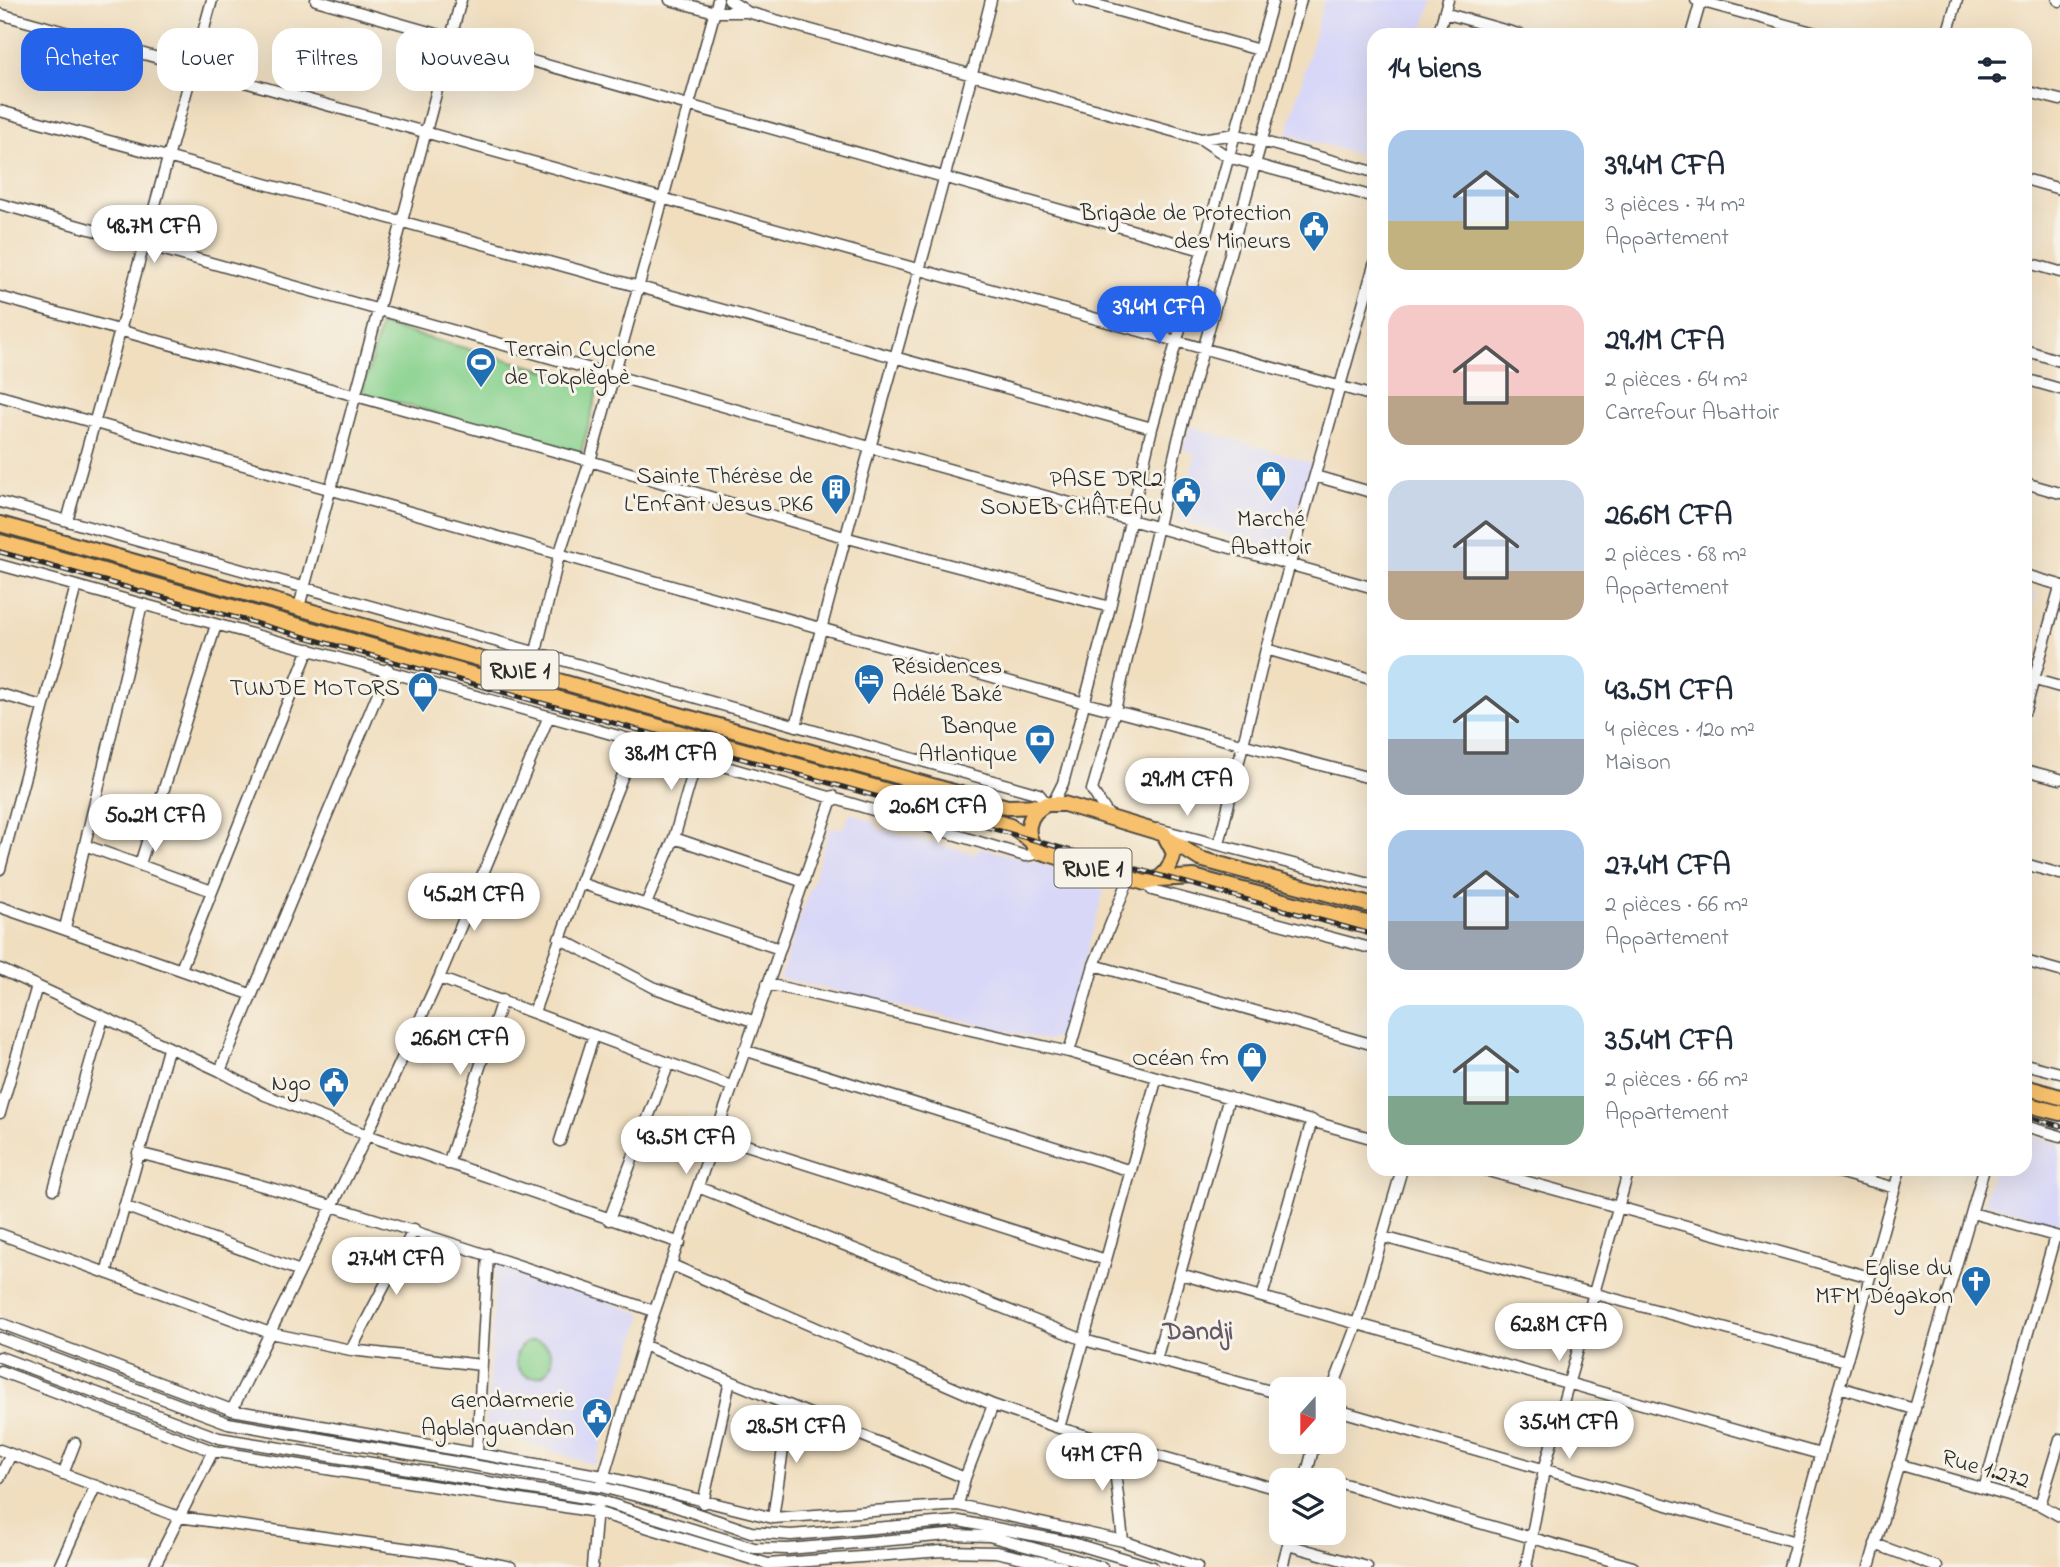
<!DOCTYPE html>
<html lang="fr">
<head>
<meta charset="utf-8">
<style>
  body { margin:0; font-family:"Indie Flower",sans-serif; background:#f2f2f3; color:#1f2937; height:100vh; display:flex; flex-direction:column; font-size:26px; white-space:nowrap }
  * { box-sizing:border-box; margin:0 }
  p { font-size:23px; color:#747a83 }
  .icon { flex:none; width:38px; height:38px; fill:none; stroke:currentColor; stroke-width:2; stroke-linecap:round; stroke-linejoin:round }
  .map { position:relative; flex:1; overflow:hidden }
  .side { position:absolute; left:1367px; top:28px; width:665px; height:1148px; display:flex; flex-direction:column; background:#fff; border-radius:21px; box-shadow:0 7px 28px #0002 }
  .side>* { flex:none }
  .banner { position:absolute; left:21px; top:28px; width:665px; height:63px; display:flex; gap:14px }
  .needle { width:46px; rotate:201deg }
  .tools { position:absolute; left:1269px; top:1377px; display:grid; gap:14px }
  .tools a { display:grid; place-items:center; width:77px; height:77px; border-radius:14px; background:#fff; box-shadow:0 7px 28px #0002; font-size:35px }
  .price { position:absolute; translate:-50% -60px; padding:0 16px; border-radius:24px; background:#fff; color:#222; font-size:23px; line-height:46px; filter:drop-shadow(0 2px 4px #0008) }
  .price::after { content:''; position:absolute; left:50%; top:42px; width:21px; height:16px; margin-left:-10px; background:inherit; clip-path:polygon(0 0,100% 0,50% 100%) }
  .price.current { background:#2563eb; color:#fff }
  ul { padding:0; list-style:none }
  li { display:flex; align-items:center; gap:21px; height:175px; padding:0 21px }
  li span { display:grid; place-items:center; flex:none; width:196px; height:140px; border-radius:21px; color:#555 }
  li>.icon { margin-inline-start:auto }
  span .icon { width:84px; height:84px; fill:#fffc; stroke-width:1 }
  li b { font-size:30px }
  h2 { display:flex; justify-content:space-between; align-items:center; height:84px; padding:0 21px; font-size:30px }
  .tag { padding:0 24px; border-radius:21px; background:#fff; box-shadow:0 7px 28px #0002; font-size:24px; line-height:63px }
  .tag.current { background:#2563eb; color:#fff }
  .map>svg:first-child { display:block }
  .built { fill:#d8d7f8 }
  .green { fill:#88d28e; stroke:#5a7e5c; stroke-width:2 }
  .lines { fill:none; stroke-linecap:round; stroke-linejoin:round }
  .minor-casing { stroke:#494641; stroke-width:13 }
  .highway-casing { stroke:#494641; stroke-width:18 }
  .minor { stroke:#fff; stroke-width:10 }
  .highway { stroke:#f7c06c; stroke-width:14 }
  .rail-casing { stroke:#2b2b2b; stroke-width:5 }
  .rail { stroke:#f7f3e8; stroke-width:2.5; stroke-dasharray:8; stroke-linecap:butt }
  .labels { text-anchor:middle; stroke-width:6; stroke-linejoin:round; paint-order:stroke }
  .shield { fill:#f7f3e8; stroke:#686764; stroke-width:2 }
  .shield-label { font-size:23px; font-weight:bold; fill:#2b2b2b }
  .poi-label { font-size:24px; fill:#2b2b2b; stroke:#f7f3e8; text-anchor:end }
  .street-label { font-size:24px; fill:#2b2b2b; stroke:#f7f3e8 }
  .neighbourhood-label { font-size:26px; font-weight:bold; fill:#635969; stroke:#f7f3e8 }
</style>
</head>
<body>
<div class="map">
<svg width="2060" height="1567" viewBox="0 0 2060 1567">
  <rect width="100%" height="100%" fill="#f7f3e8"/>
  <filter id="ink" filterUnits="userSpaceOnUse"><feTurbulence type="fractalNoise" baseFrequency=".0143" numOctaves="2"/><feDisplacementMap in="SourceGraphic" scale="14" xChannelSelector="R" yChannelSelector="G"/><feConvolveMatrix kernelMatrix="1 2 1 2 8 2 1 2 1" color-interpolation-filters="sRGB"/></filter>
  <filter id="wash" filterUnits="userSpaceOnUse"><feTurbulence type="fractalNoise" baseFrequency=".00686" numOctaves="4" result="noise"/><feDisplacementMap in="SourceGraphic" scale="28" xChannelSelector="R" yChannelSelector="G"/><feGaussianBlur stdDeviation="1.57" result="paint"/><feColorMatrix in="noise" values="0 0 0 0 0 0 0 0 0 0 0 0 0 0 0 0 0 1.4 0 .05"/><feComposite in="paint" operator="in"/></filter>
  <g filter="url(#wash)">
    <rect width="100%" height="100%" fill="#f0debf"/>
    <!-- built -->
    <path class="built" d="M1324,0H1432L1422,35H1374V159L1287,134Z
      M1190,426L1312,463L1284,552L1176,519L1196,454L1183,449Z
      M2025,590L2036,593L2025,630Z
      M851,812L876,824V828L976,854L979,847L1063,870L1061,877L1104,890L1064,1035L1048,1041L780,978L830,828H843Z
      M2025,1134L2060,1144V1225L1984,1202L1993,1169H2025Z
      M496,1262L643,1314L595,1465L486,1429Z"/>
    <!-- green -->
    <path class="green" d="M381,325L599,385L581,453L362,393Z
      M516 1359a18 18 0 1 1 36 0a18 18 0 1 1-36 0Z"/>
  </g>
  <g filter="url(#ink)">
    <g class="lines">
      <!-- minor casing -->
      <g class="minor-casing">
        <path id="minor" d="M316,0L1202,250
          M670,0L715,12H747L1201,139L1228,157L1374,197
          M729,0L746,11
          M1079,0L1259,50
          M1696,0L1823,35
          M2058,0L2060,1
          M1444,13L1522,35
          M0,14L1374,396
          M1438,35L1448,0
          M1691,35L1701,0
          M1947,35L1957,0
          M2025,91L2060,100
          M0,111L1152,428
          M1201,139L1235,134L1374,172
          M2025,179L2060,189
          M0,204L1374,588
          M2025,262L2060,272
          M0,297L590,461L844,537L1110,607
          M2025,350L2060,361
          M2025,379L2060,389
          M0,396L1085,703L1374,779
          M1315,476L1374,493
          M2025,483L2060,493
          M0,502L1032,792L1039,794L1047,804
          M67,521L212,0
          M0,565C342,659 685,751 1025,856L1042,853
          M2025,575L2060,585
          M299,607L461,0
          M1266,649L1374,680
          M536,652L559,555L590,461L718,0
          M2025,677L2060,687
          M0,694L42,706
          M2025,711L2060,587
          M796,726C857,483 930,243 991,0
          M2025,770L2060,779
          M1053,803L1063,783L1110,607L1152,428L1273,0
          M1109,816L1092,790L1115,710L1179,436L1301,0
          M1158,829L1374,885
          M674,838L697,759
          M1219,844L1266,649L1374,265
          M87,846L212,891
          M140,864L216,625
          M2025,864L2060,874
          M0,869L76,586
          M580,883L780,949
          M1145,883L1152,890L1374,949
          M646,904L674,838L804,882
          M0,907L250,994
          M65,928L142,604
          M559,938L655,988L753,1021
          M2025,961L2060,971
          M1094,965L1374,1045
          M0,969L220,1071L265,1095L367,1135L680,1243
          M181,969L309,649
          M439,978L731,1086
          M767,984L1069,1052L1374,1139
          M534,1012L580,883L636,742
          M744,1050L1131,1171
          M1069,1052L1094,965L1129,879
          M2025,1064L2060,1073
          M220,1071L388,669
          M0,1113L37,986
          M2025,1126L2060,1136
          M715,1135L1106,1260
          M560,1141L594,1035
          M138,1153C314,1196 483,1253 654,1311
          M448,1164L502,1000
          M1481,1169L1870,1277
          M1827,1169L1895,1188
          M698,1187L1084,1340L1281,1394
          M54,1189L103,1018
          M124,1206L300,1271
          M1972,1213L2059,1237
          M609,1220L669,1063
          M0,1234L270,1333L351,1350L481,1365
          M1383,1237L1846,1361
          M672,1265L993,1405L1059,1428L1281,1490
          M106,1273L168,1049
          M1180,1274L1820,1454
          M1262,1297L1312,1120
          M0,1323L232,1410L603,1476L773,1518L958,1505L1123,1541L1197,1567
          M0,1338L228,1423L601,1487L668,1504L751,1532L791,1535L959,1521L1069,1542L1153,1567
          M643,1345L965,1478
          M351,1350L414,1229
          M0,1357L219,1438L598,1500L754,1548L788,1549L949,1535L989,1536L1102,1567
          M1156,1360L1229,1097
          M0,1371L213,1451L596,1512L768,1564L942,1551L996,1552L1063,1567
          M1839,1387L1914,1409
          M1332,1390L1357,1324L1402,1169
          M1334,1409L1796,1542
          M232,1410L367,1135L439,978L549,716
          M1059,1428L1157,1077
          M1112,1443L1123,1541
          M0,1450L179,1517L440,1553L511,1567
          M477,1452L488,1254
          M1898,1464L2040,1505L2060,1516
          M1307,1473L1331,1480
          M63,1474L75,1443
          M0,1477L11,1454
          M1305,1480L1315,1442
          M1334,1481L1633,1567
          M602,1482L643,1345L833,796
          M1984,1489L2055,1236
          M703,1503L730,1381
          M958,1505L965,1478L993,1405
          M2040,1505L2060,1439
          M773,1518L789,1408
          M1875,1544L1937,1567
          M1288,1545L1367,1567
          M59,1567L95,1487
          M154,1567L213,1451
          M592,1567L597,1507
          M1282,1567L1291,1533
          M1526,1567L1544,1470L1629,1169
          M1789,1567L1900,1169
          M1869,1567L1984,1169"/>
      </g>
      <!-- highway casing -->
      <g class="highway-casing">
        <path id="highway" d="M0,524L1007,807L1042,806
          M0,542L977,816L1010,826L1030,840
          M1047,804H1064L1164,834L1174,853C1170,870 1163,880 1145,883L1038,851C1023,836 1026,813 1047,804Z
          M1170,840L1200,859L1374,906
          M1158,879L1194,877L1374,925
          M2025,1087L2060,1097
          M2025,1104L2060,1113"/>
      </g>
      <!-- minor -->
      <use href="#minor" class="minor"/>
      <!-- highway -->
      <use href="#highway" class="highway"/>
      <!-- rail casing -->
      <g class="rail-casing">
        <path id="rail" d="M0,552L1374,935
          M2025,1116L2060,1126"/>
      </g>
      <!-- rail -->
      <use href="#rail" class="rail"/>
    </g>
  </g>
  <!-- icons -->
  <defs>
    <g id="civic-pin" transform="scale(1.575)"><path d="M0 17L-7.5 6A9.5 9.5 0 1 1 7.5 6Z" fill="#1f6fb2" stroke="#f7f3e8"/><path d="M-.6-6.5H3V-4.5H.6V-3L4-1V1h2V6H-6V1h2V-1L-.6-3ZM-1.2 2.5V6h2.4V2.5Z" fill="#fff"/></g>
    <g id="stadium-pin" transform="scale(1.575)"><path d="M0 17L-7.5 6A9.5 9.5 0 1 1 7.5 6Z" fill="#1f6fb2" stroke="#f7f3e8"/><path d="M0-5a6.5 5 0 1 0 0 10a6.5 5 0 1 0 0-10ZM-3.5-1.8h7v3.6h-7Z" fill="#fff"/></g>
    <g id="shop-pin" transform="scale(1.575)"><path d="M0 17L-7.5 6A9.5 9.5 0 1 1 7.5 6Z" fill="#1f6fb2" stroke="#f7f3e8"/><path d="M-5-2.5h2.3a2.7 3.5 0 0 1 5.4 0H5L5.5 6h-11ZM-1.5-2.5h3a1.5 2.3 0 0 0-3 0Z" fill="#fff"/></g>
    <g id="building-pin" transform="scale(1.575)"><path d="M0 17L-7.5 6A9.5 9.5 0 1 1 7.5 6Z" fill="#1f6fb2" stroke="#f7f3e8"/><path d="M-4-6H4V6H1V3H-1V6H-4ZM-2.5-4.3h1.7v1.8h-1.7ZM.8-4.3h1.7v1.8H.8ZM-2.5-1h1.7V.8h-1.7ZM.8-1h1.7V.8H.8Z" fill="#fff"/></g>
    <g id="hotel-pin" transform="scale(1.575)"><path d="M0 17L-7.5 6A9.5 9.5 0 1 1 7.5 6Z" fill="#1f6fb2" stroke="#f7f3e8"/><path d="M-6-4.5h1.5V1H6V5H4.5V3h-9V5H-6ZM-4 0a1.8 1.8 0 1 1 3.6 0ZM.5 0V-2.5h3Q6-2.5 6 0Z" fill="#fff"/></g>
    <g id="bank-pin" transform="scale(1.575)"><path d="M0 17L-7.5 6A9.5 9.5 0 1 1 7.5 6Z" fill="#1f6fb2" stroke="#f7f3e8"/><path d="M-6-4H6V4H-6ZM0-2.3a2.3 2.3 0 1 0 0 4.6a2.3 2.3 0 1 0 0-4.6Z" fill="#fff"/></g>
    <g id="church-pin" transform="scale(1.575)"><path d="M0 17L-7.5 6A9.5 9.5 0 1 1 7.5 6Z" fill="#1f6fb2" stroke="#f7f3e8"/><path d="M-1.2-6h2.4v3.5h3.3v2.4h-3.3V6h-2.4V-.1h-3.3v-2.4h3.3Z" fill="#fff"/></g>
  </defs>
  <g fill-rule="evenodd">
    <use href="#civic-pin" x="1314" y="226"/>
    <use href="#stadium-pin" x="481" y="362"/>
    <use href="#shop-pin" x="1271" y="476"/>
    <use href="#building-pin" x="836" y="489"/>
    <use href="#civic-pin" x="1186" y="492"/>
    <use href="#hotel-pin" x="869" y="679"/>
    <use href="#shop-pin" x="423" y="687"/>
    <use href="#bank-pin" x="1040" y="739"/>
    <use href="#shop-pin" x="1252" y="1057"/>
    <use href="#civic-pin" x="334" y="1082"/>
    <use href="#church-pin" x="1976" y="1281"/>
    <use href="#civic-pin" x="597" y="1413"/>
  </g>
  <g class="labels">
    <!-- shield labels -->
    <g class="shield">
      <rect x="481.5" y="650.5" width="77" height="39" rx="5"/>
      <rect x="1054.5" y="848.5" width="77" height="39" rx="5"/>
    </g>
    <g class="shield-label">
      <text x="520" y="678">RNIE 1</text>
      <text x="1093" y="876">RNIE 1</text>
    </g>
    <!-- poi labels -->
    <g class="poi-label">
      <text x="1291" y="220">Brigade de Protection<tspan x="1291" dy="28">des Mineurs</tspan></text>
      <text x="504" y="356" text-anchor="start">Terrain Cyclone<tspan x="504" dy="28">de Tokplègbè</tspan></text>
      <text x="813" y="483">Sainte Thérèse de<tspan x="813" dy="28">L'Enfant Jesus PK6</tspan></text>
      <text x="1163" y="486">PASE DRL2<tspan x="1163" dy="28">SONEB CHÂTEAU</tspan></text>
      <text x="1271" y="526" text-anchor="middle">Marché<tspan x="1271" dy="28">Abattoir</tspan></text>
      <text x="892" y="673" text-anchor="start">Résidences<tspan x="892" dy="28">Adélé Baké</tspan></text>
      <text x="400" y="695">TUNDE MOTORS</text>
      <text x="1017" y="733">Banque<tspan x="1017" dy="28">Atlantique</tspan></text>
      <text x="1229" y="1065">Océan fm</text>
      <text x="311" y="1090">Ngo</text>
      <text x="1953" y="1275">Eglise du<tspan x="1953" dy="28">MFM Dégakon</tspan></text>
      <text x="574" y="1407">Gendarmerie<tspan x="574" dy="28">Agblanguandan</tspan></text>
    </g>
    <!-- street labels -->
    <g class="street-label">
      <text transform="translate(1986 1468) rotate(16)" y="8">Rue 1.272</text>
    </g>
    <!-- neighbourhood labels -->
    <g class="neighbourhood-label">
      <text x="1198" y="1339">Dandji</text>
    </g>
  </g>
</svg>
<div class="tools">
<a><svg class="needle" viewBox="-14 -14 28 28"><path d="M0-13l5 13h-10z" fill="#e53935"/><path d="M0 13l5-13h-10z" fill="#747a83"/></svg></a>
<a><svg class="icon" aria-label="layers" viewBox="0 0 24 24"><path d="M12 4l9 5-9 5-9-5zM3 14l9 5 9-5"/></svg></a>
</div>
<b class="price" style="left:154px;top:265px">48.7M CFA</b>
<b class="price current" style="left:1159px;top:346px">39.4M CFA</b>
<b class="price" style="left:671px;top:792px">38.1M CFA</b>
<b class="price" style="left:1187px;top:818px">29.1M CFA</b>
<b class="price" style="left:938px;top:845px">20.6M CFA</b>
<b class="price" style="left:155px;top:854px">50.2M CFA</b>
<b class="price" style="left:474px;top:933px">45.2M CFA</b>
<b class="price" style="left:460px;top:1077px">26.6M CFA</b>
<b class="price" style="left:686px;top:1176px">43.5M CFA</b>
<b class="price" style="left:396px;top:1297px">27.4M CFA</b>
<b class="price" style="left:1559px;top:1363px">62.8M CFA</b>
<b class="price" style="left:1569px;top:1461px">35.4M CFA</b>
<b class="price" style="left:796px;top:1465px">28.5M CFA</b>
<b class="price" style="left:1102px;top:1493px">47M CFA</b>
<div class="banner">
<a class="tag current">Acheter</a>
<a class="tag">Louer</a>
<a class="tag">Filtres</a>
<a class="tag">Nouveau</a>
</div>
<section class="side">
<h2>14 biens<svg class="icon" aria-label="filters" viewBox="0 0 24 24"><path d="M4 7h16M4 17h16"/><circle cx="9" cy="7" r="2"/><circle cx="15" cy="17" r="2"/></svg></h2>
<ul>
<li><span style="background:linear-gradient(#a9c7e8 65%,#c2b280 0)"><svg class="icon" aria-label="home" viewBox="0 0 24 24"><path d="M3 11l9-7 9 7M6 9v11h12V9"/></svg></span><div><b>39.4M CFA</b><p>3 pièces · 74 m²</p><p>Appartement</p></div></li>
<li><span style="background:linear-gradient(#f6c9c9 65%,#b9a48a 0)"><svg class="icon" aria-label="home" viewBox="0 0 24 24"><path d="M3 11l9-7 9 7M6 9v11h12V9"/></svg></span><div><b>29.1M CFA</b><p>2 pièces · 64 m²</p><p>Carrefour Abattoir</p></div></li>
<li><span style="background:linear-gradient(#c9d6e8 65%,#b9a48a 0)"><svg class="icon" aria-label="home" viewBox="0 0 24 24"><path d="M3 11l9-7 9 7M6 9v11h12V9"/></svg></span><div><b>26.6M CFA</b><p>2 pièces · 68 m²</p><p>Appartement</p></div></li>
<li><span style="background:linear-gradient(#bfe0f5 60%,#9aa5b1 0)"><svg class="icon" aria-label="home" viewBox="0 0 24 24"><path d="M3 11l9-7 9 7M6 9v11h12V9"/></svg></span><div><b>43.5M CFA</b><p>4 pièces · 120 m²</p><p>Maison</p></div></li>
<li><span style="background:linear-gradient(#a9c7e8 65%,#9aa5b1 0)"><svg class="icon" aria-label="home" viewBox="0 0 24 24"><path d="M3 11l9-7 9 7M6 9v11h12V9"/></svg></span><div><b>27.4M CFA</b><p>2 pièces · 66 m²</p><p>Appartement</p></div></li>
<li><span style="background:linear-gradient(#bfe0f5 65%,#7fa58c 0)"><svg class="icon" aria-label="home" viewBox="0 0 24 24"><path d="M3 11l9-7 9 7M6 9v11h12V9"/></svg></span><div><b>35.4M CFA</b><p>2 pièces · 66 m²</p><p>Appartement</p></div></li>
</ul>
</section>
</div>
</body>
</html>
